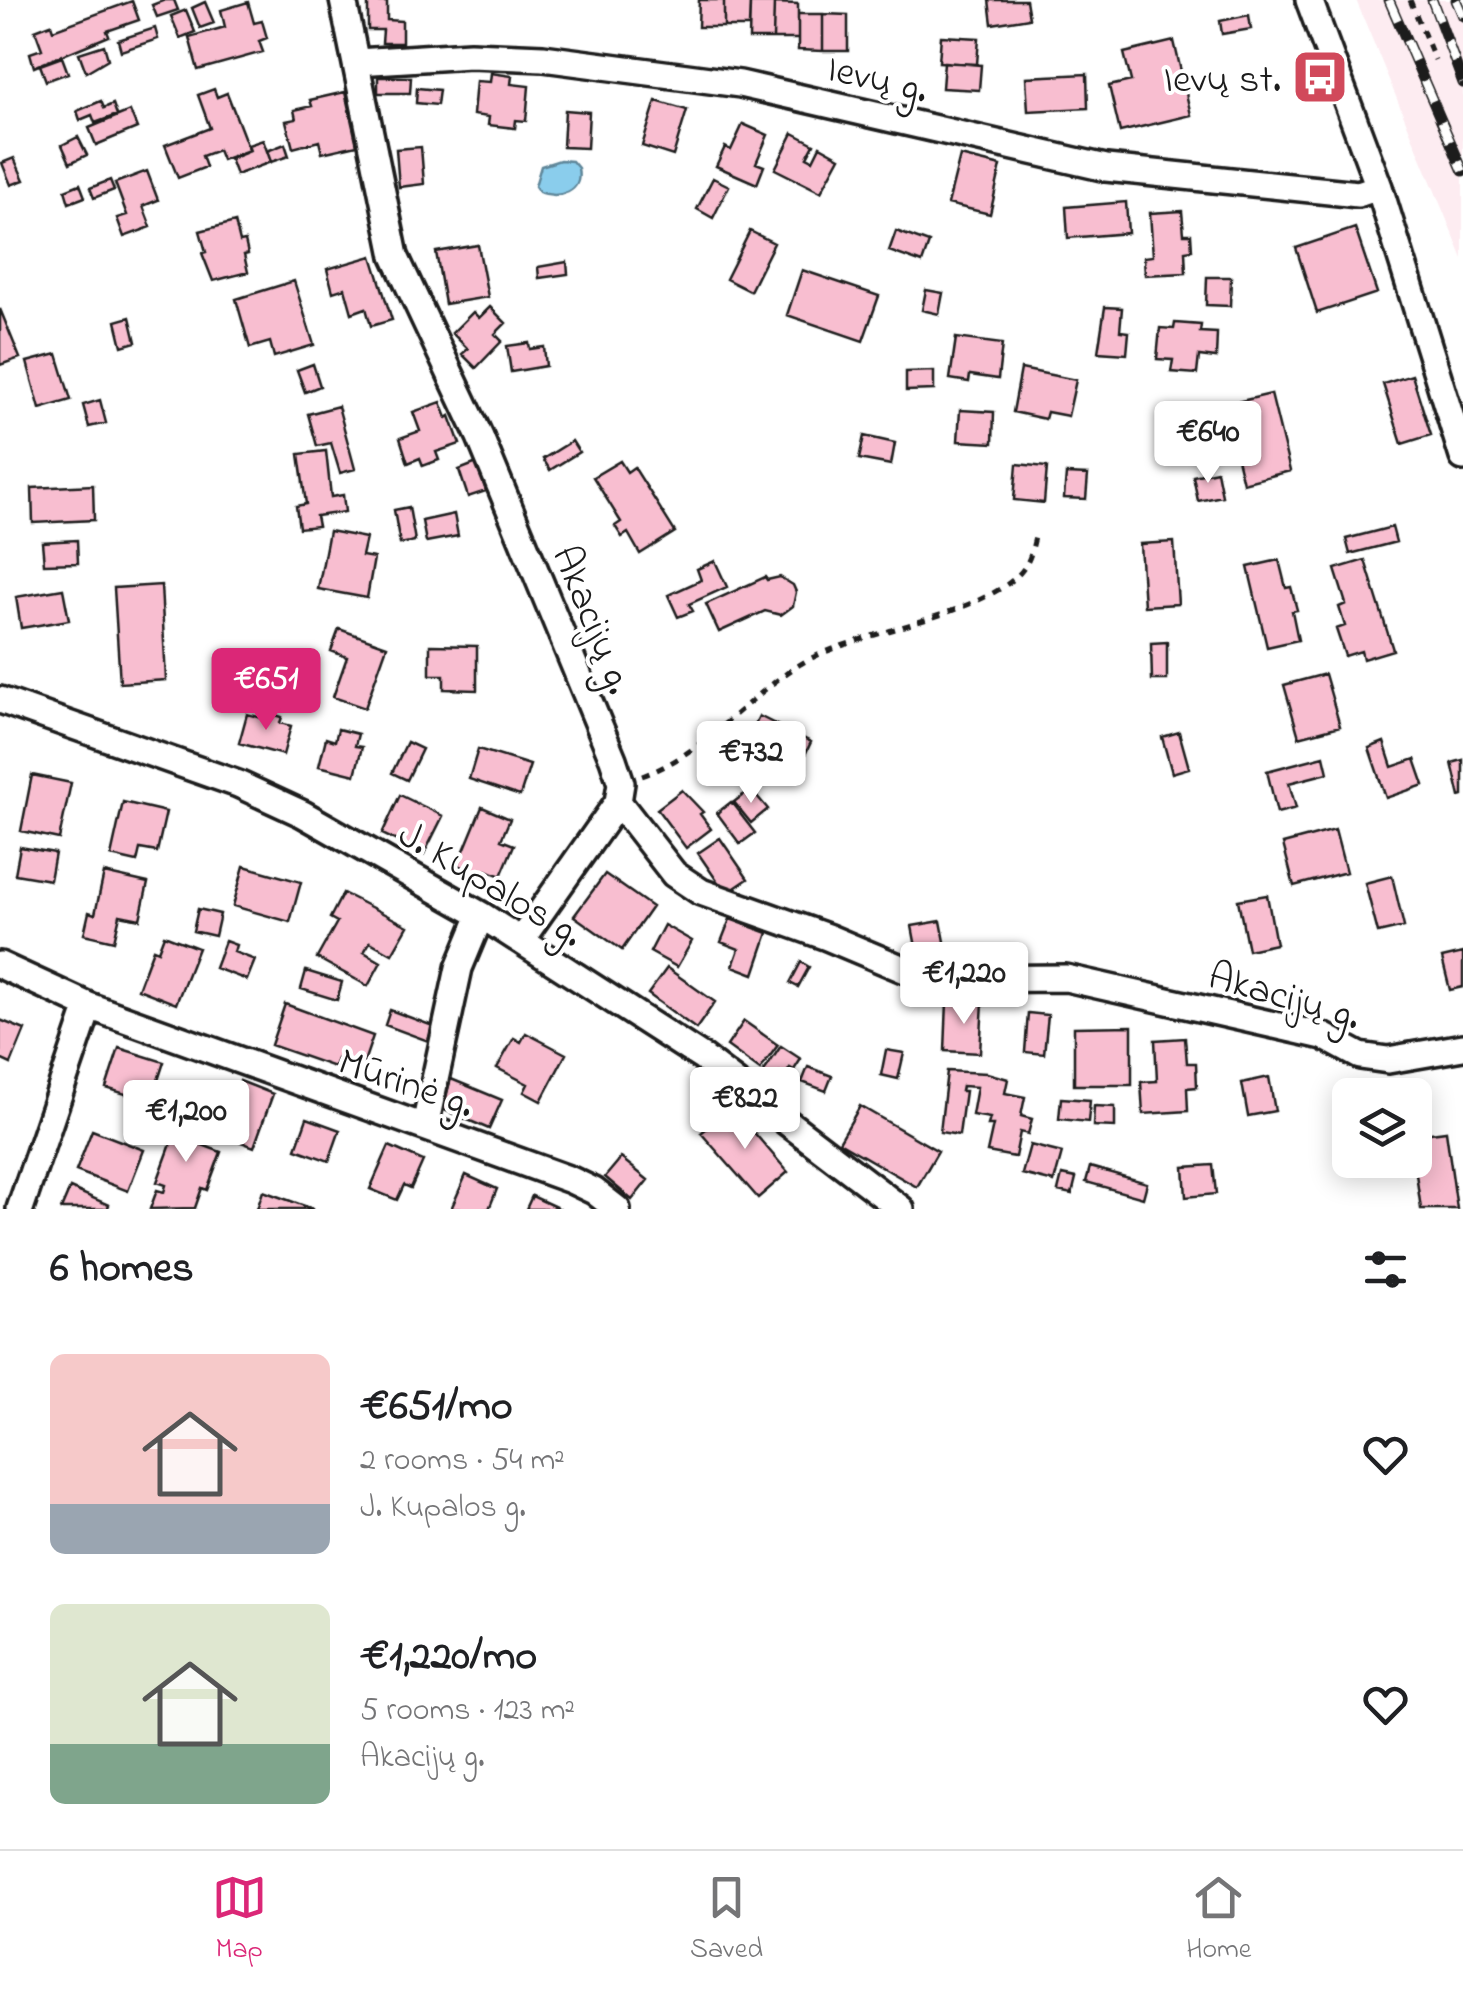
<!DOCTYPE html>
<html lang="en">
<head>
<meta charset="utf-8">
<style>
  body { margin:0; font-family:"Indie Flower",sans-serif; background:#f2f2f2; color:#202124; height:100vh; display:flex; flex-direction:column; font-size:38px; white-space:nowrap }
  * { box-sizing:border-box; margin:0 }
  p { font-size:32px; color:#757577 }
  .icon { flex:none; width:55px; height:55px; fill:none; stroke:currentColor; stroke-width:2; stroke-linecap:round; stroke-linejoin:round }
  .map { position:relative; height:1209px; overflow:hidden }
  .side { display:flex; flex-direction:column; background:#fff; flex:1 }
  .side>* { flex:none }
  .tools { position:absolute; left:1332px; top:1078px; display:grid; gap:20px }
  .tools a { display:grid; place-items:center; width:100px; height:100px; border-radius:15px; background:#fff; box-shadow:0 5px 25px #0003; font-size:50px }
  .price { position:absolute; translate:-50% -85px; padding:0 22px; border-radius:10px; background:#fff; color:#222; font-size:32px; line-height:65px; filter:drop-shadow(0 2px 5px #0008) }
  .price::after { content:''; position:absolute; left:50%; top:60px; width:30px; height:22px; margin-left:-15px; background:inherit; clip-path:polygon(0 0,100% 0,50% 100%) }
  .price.current { background:#db2777; color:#fff }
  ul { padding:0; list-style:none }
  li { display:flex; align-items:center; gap:30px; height:250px; padding:0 50px }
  li span { display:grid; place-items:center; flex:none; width:280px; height:200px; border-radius:15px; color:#555 }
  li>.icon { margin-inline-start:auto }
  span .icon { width:120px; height:120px; fill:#fffc; stroke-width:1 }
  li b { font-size:42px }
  h2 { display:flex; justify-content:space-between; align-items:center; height:120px; padding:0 50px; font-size:42px }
  .menu { display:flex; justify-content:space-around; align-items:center; height:140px; border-top:2px solid #e0e0e0; background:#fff; font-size:28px; color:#757577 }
  .menu a { display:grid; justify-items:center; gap:5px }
  .menu .current { color:#db2777 }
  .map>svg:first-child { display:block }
  .built { fill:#fdecf1 }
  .water { fill:#8acdec; stroke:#5e8699; stroke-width:2.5 }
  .building { fill:#f8bed0; stroke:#1c1c1c; stroke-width:2.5 }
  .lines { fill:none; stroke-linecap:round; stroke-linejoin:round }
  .minor-casing { stroke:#1c1c1c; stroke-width:32 }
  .path { stroke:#1c1c1c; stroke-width:5; stroke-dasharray:8 8; stroke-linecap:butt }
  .minor { stroke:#fff; stroke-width:25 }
  .rail-casing { stroke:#1c1c1c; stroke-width:11 }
  .rail { stroke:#fff; stroke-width:8; stroke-dasharray:22; stroke-linecap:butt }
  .labels { text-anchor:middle; stroke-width:8; stroke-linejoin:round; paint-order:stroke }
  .street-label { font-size:40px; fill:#1c1c1c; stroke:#fff }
  .poi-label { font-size:40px; fill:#1c1c1c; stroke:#fff; text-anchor:end }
</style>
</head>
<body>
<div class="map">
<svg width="1463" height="1209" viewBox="0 0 1463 1209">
  <rect width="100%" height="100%" fill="#fff"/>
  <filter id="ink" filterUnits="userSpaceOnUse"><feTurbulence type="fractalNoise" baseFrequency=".01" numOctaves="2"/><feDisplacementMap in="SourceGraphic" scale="20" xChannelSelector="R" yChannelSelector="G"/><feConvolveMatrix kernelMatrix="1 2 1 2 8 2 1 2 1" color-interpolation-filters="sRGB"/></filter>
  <g filter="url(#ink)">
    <!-- built -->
    <path class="built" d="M1356,0H1463V259Z"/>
    <!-- water -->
    <path class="water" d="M560,160L572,161L578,168C583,193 559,199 539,192L535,186L541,166Z"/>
    <!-- building -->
    <path class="building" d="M165,0H174L178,10L157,17L152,5Z
      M699,0H724V27H698Z
      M724,0H750L749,27H724Z
      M989,0H1026L1029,18L992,24Z
      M132,1L139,20L107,31L109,36L34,67L30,53L42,49L35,30L51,24L53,30Z
      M205,2L214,23L200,28L192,8Z
      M248,2L254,23L262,21L267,38L259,41L263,52L198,70L189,37L225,27L221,10Z
      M368,2H387V20L402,21V43H382L383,30H368Z
      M750,3H774L773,39H749Z
      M774,3L798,4V39H773Z
      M186,10L195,32L180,38L171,16Z
      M798,14H823V51L798,50Z
      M823,14L848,15V51H823Z
      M1249,15L1251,29L1222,34L1220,21Z
      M155,28L158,39L121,51L118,40Z
      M941,36L979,38L977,64L939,62Z
      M1174,41L1191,115L1120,132L1109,86L1131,81L1124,53Z
      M104,45L108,59L86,72L79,53Z
      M62,57L68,73L46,81L40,65Z
      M944,62L981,65L979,90L942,88Z
      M491,73L512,76L511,84L529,86L526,121L516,120L515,128L488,125L489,117L473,115L476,81L490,82Z
      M1087,74L1088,108L1028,111L1026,77Z
      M378,77H411L410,93H378Z
      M417,88L439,90L437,105L416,103Z
      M214,89L217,97L227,93L249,150L222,160L218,150L202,156L206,167L178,178L165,145L210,128L198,95Z
      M345,92L357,145L322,153L319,141L293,148L286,121L296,119L294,110L312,106L310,100Z
      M101,101L104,108L113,104L117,115L95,123L92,115L80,120L77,111Z
      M656,101L687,110L673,156L642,146Z
      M565,110L589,112L587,148L563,147Z
      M130,111L137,128L96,145L89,128Z
      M743,124L768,135L756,163L764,166L757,184L716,166L725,147L731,150Z
      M793,133L814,144L807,157L813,160L820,146L840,157L821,192L775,169Z
      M78,137L87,155L70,163L62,145Z
      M263,140L271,162L236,175L230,159L250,151L248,145Z
      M285,144L289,156L271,162L267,151Z
      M421,147L424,184L399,187L396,149Z
      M960,156L1001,166L990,214L948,204Z
      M14,158L24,180L11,185L2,163Z
      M147,171L158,200L143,206L151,227L124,237L117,218L127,215L115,183Z
      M713,178L729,186L713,218L697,209Z
      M110,180L114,190L94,198L90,188Z
      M80,184L85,197L69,203L65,190Z
      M1126,202L1128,233L1068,238L1066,207Z
      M1182,211L1184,234H1191L1192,250L1185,251L1186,273L1145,275L1144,257L1153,256L1150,213Z
      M235,222L240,242L245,241L248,254L244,255L248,272L213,281L202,253L206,252L200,231Z
      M1355,228L1377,293L1317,313L1296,248Z
      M750,231L774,243L750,291L726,279Z
      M896,231L929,243L922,263L889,251Z
      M478,245L488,297L445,304L436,252Z
      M372,256L392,320L371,326L366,308L352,313L345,288L333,292L327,269Z
      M567,262L568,274L539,278L538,267Z
      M802,270L879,296L863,341L787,315Z
      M1207,277H1231L1230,306L1206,305Z
      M294,281L314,345L274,357L270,342L250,348L236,299Z
      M926,290L943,293L939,314L922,310Z
      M490,307L506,323L495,334L502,341L476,368L462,354L468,349L452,333L473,312L479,318Z
      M1105,307L1122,308L1120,331L1129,332L1127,354L1098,352Z
      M0,309L20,358L0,365Z
      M130,317L136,342L122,346L116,321Z
      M1175,323L1201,325L1200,332L1217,333L1216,358L1199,356L1197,374L1171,372L1173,360L1157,359L1160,328L1174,329Z
      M956,338L1002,344L998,379L970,375L969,382L950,379Z
      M529,343L530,349L544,347L546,366L511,372L507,346Z
      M57,354L71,400L40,409L27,362Z
      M313,364L320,386L305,392L297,370Z
      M1021,369L1076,380L1068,416L1047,412L1045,419L1013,412Z
      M934,371V390L906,391V372Z
      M1412,375L1431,435L1402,444L1383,384Z
      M1271,394L1290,471L1243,483L1224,405Z
      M100,400L106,423L89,427L83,405Z
      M441,402L447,418L450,416L460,444L436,452L439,460L423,466L420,458L408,463L400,438L420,431L413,412Z
      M338,406L355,469L340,473L331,443L317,446L308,414Z
      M960,410L994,412L993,443L958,441Z
      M864,436L895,443L891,465L859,459Z
      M572,441L579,452L550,470L543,459Z
      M326,451L331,497L343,495L345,512L316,516L318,526L299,528L296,506L306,504L299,454Z
      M620,461L627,472L634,467L675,532L640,554L628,533L622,537L615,526L621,522L593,477Z
      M477,463L486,491L468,497L459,470Z
      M1017,464L1047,467L1044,503L1014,500Z
      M1217,471L1222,496L1198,501L1193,476Z
      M1066,474L1088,475L1086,499L1064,498Z
      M93,485L94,520L33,523L32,488Z
      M409,507L415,541L400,544L394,510Z
      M454,514L458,536L426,542L422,521Z
      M1392,527L1396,542L1350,554L1346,539Z
      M329,531L366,538L362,556L374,558L367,598L318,589Z
      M77,540L78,563L44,564L42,542Z
      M1174,542L1178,604L1144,606L1140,544Z
      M1279,560L1286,588L1291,587L1297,610L1292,611L1298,640L1267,647L1248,567Z
      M1365,560L1393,650L1363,659L1361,651L1345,656L1336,629L1345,626L1339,607L1346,604L1335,569Z
      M715,561L727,587L689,604L693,611L678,617L668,595L701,580L697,569Z
      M765,577L767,580L780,577L793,585L796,592L793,606L781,615L765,611L719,632L706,604Z
      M161,585L166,680L120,683L114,588Z
      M63,589L69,620L21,628L16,597Z
      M339,629L387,646L365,708L333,697L347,657L331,651Z
      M1167,642V680H1152L1151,643Z
      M430,645L477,646V690L444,689V675H430Z
      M265,659L294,667L289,686L260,678Z
      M1325,674L1340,726L1299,737L1284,685Z
      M276,682L296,688L291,706L271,701Z
      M263,711L282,717L280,723L291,726L283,755L239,743L247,714L262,718Z
      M759,716L811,742L794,778L741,752Z
      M338,729L358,734L355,746L362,747L355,775L319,766L326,738L335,741Z
      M1179,732L1189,768L1172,773L1162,737Z
      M407,742L422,749L407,780L392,773Z
      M1384,742L1392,767L1415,759L1424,785L1386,798L1369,748Z
      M478,749L530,765L520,796L469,779Z
      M1324,756L1328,773L1289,783L1296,808L1277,813L1267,771Z
      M1463,760V796L1460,797L1452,763Z
      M32,775L71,783L59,839L21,831Z
      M751,789L768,809L751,823L734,802Z
      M682,790L703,812L700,814L711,829L686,848L657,809Z
      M400,795L443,816L424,854L382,834Z
      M123,802L166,812L157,852L140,849L137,862L111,856Z
      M731,802L755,833L740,844L717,813Z
      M482,807L510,819L501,840L514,845L501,876L486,870L484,876L458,865Z
      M1335,830L1346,872L1294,886L1283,844Z
      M720,838L748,879L726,894L698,853Z
      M20,847L55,853L50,880L15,874Z
      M244,866L301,882L290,922L233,906Z
      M104,873L148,883L140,919L120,915L114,941L84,934L89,912L95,914Z
      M605,874L652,907L622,950L574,916Z
      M1392,876L1404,927L1378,933L1365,883Z
      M343,893L408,926L392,954L370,942L364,952L381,962L368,986L317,958L337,922L330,918Z
      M1267,895L1276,944L1248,950L1238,900Z
      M198,909L220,914L215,936L193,931Z
      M730,919L768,933L754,974L733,966L739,949L721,942Z
      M941,921L948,957L919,963L912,926Z
      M664,925L692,941L677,967L650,952Z
      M164,935L198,948L176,1004L138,989L153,949L158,951Z
      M225,941L236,945L234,952L255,960L247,980L215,968Z
      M1463,953V987L1450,990L1442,958Z
      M801,962L809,967L798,987L790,983Z
      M667,968L715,1002L696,1029L648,994Z
      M306,971L342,982L337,1000L301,989Z
      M947,1001L983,1002L980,1053L945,1051Z
      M285,1004L373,1036L362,1068L337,1059L334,1067L271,1045Z
      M390,1010L433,1026L428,1041L385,1025Z
      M1028,1013L1048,1015L1044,1054L1025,1052Z
      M0,1020L25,1030L11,1064L0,1059Z
      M744,1021L778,1045L760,1070L727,1046Z
      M1132,1026V1085H1074V1027Z
      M526,1033L566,1054L541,1101L524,1092L528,1084L497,1068L514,1038L521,1042Z
      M1185,1038L1187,1063H1196L1197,1087L1187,1088L1188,1111L1143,1114L1141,1082L1157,1081L1155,1040Z
      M781,1046L801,1059L794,1070L790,1068L785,1076L779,1073L774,1081L763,1073Z
      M119,1048L164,1062L151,1102L106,1088Z
      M886,1050L904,1053L898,1079L881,1075Z
      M808,1067L832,1076L826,1091L802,1082Z
      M947,1071L987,1073L1008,1079L1005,1093L1025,1097L1021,1116L1032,1119L1028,1134L1020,1132L1015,1157L987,1152L993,1125H988L990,1118L972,1115L977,1087L962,1086L961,1091H965L959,1135L940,1132Z
      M1269,1077L1275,1111L1248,1116L1242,1083Z
      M451,1079L502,1100L489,1129L442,1109Z
      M240,1081L273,1094L254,1147L220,1134Z
      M1061,1098L1090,1100L1088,1122L1059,1119Z
      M185,1106L208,1115L197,1143L221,1152L207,1190L202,1188L195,1208L150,1209L157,1190L164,1192L166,1185L157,1182Z
      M860,1106L938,1151L917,1187L839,1142Z
      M1094,1106L1115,1107V1127L1093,1126Z
      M732,1107L788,1172L758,1198L701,1133Z
      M307,1118L340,1130L329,1161L296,1149Z
      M92,1130L144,1150L128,1191L76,1171Z
      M1446,1131L1457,1209H1421L1414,1160L1415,1135Z
      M1030,1145L1062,1153L1054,1182L1022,1174Z
      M389,1146L423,1161L411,1188L404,1185L397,1200L370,1189Z
      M621,1158L648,1180L632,1200L605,1177Z
      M1213,1165L1216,1194L1186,1197L1184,1167Z
      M1090,1167L1147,1183L1143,1198L1086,1182Z
      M466,1175L497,1189L489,1209H451Z
      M1062,1175L1076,1178L1072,1194L1058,1191Z
      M70,1188L109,1205L107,1209H61Z
      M263,1191L313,1209H257Z
      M532,1196L560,1209H526Z"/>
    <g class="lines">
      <!-- minor casing -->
      <g class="minor-casing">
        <path id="minor" d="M343,0L395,256L480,437L613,759L621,783L618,802L674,874L701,892L827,937L908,971L950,979L1066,978L1323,1036L1360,1056L1388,1060L1463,1047
          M1309,0L1379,187L1463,457
          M357,62L470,55L543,58L740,84L1106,168L1358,194L1379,187
          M0,700L238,784L303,814L481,915L703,1058L901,1209
          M521,940L618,802
          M0,965L89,1006L571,1180L594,1191L617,1209
          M425,1126L459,968L481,915
          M20,1209L89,1006"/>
      </g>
      <!-- path -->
      <path class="path" d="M1410,0L1435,60
        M642,776C702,755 746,698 799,665C852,631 1001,614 1027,563C1032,554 1033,543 1036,534"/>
      <!-- minor -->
      <use href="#minor" class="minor"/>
      <!-- rail casing -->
      <g class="rail-casing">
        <path id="rail" d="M1389,0L1463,171
          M1432,0L1463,83
          M1456,0L1463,16"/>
      </g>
      <!-- rail -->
      <use href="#rail" class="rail"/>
    </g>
  </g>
  <!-- icons -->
  <defs>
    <g id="bus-square" transform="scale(2.875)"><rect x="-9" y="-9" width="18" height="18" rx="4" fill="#d1495b" stroke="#fff"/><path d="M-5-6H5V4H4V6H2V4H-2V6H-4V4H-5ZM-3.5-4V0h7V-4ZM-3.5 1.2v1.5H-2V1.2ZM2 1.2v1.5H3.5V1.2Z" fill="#fff"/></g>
  </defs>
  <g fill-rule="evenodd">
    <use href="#bus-square" x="1320" y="77"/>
  </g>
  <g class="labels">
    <!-- street labels -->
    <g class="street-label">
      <text transform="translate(878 77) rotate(13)" y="14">Ievų g.</text>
      <text transform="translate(595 619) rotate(68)" y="14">Akacijų g.</text>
      <text transform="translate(492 882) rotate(31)" y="14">J. Kupalos g.</text>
      <text transform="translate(1285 994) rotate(16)" y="14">Akacijų g.</text>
      <text transform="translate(407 1081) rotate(19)" y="14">Mūrinė g.</text>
    </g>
    <!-- poi labels -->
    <g class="poi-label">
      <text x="1281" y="91">Ievų st.</text>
    </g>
  </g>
</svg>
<div class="tools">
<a><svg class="icon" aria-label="layers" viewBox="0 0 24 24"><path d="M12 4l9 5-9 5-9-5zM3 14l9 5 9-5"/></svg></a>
</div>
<b class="price" style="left:1208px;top:486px">€640</b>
<b class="price current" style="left:266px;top:733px">€651</b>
<b class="price" style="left:751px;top:806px">€732</b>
<b class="price" style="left:964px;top:1027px">€1,220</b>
<b class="price" style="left:745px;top:1152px">€822</b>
<b class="price" style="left:186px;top:1165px">€1,200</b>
</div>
<section class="side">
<h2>6 homes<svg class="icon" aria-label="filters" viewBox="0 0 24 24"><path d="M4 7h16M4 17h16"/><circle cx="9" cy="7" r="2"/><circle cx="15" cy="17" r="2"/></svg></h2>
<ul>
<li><span style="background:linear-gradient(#f6c9c9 75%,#9aa5b1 0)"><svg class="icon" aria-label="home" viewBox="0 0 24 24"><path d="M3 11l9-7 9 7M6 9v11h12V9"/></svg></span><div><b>€651/mo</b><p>2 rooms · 54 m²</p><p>J. Kupalos g.</p></div><svg class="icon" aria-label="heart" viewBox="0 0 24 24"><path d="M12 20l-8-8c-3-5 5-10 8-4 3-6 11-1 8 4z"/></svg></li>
<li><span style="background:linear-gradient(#dfe7d0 70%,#7fa58c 0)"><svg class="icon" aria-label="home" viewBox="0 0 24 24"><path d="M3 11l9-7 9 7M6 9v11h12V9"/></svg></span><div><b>€1,220/mo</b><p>5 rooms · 123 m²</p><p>Akacijų g.</p></div><svg class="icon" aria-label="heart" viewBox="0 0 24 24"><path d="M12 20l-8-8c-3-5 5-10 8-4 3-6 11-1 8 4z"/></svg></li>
</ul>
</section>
<nav class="menu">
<a class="current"><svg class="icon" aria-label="map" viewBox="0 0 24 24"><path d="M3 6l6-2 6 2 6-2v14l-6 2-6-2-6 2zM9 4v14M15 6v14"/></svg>Map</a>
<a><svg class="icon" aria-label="saved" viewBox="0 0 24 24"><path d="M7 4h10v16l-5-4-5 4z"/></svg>Saved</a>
<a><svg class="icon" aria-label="home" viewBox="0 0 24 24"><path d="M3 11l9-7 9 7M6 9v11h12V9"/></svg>Home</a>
</nav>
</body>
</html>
